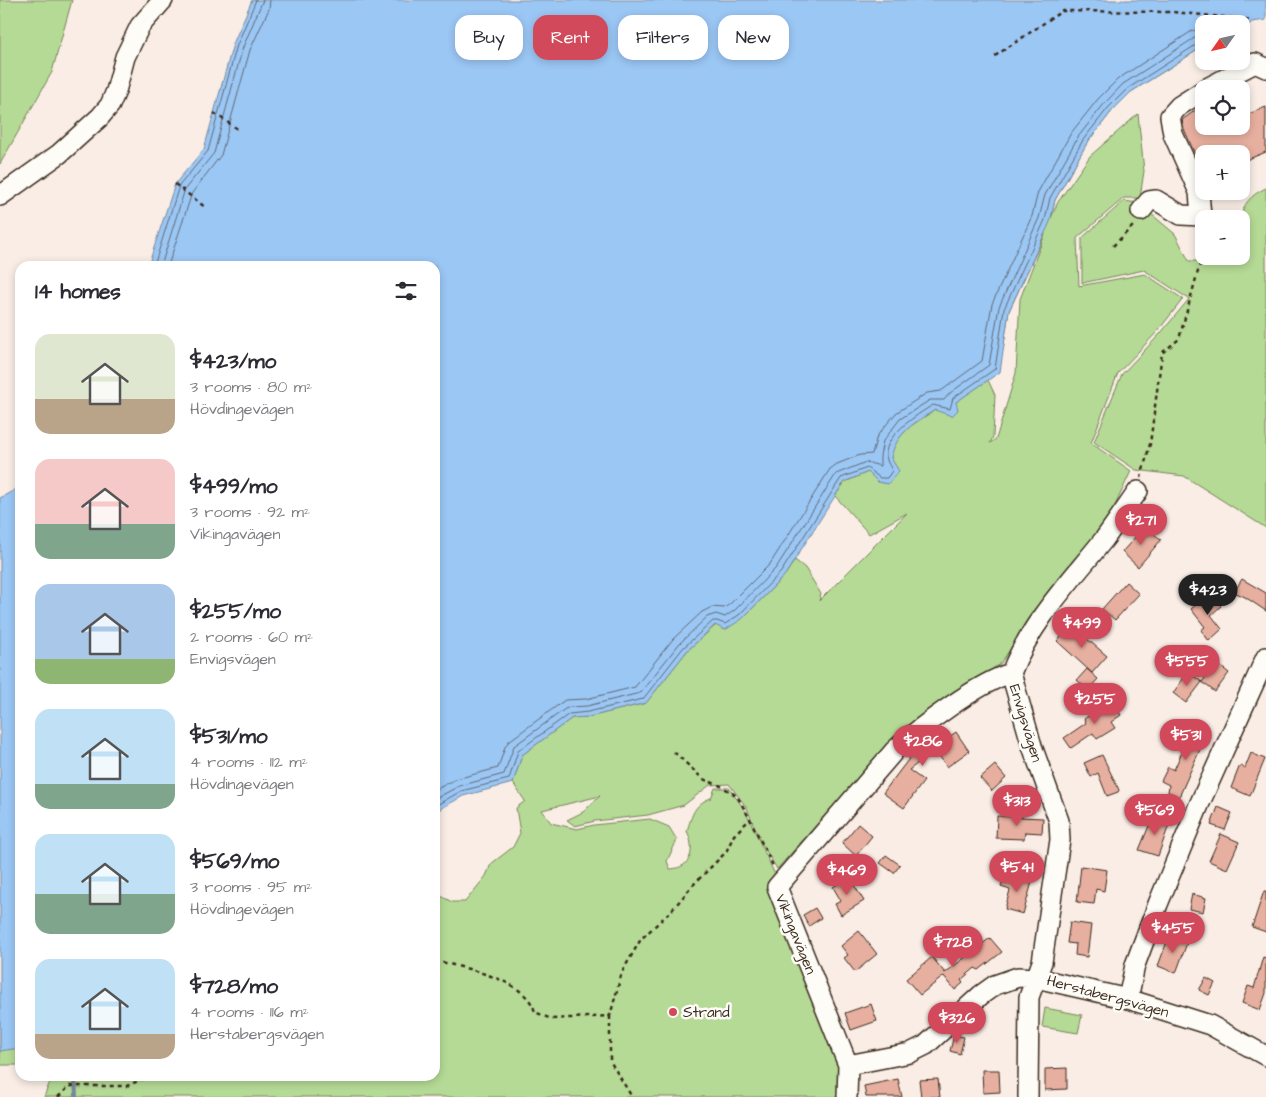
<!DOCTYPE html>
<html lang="en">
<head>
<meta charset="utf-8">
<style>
  body { margin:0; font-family:"Architects Daughter",sans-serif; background:#f7f7f7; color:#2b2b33; height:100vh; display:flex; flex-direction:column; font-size:19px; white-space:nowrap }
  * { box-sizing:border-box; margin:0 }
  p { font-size:16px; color:#7c7c81 }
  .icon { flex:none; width:28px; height:28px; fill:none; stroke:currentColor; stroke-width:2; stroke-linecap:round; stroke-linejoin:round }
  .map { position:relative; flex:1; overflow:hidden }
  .sheet { position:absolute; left:15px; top:261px; width:425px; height:820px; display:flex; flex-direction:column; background:#fff; border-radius:15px; box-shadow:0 2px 8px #0003 }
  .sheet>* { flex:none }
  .hud { position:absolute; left:455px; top:15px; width:475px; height:45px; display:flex; gap:10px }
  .needle { width:32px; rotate:236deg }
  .buttons { position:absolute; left:1195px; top:15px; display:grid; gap:10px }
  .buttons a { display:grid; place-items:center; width:55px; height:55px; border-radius:10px; background:#fff; box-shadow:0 2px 8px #0003; font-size:25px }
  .price { position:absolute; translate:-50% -42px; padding:0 11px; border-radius:18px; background:#d1495b; color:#fff; font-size:16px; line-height:32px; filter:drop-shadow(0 1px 2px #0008) }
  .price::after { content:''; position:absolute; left:50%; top:30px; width:15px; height:11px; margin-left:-8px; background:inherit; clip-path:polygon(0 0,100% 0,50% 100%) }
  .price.current { background:#222; color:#fff }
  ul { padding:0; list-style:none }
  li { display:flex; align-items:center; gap:15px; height:125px; padding:0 20px }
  li span { display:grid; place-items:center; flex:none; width:140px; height:100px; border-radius:15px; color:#555 }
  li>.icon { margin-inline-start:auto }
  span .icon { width:60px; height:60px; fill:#fffc; stroke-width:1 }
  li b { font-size:21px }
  h2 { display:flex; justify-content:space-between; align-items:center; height:60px; padding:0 20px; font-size:21px }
  .chip { padding:0 18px; border-radius:15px; background:#fff; box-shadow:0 2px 8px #0003; font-size:18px; line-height:45px }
  .chip.current { background:#d1495b; color:#fff }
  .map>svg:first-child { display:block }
  .green { fill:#b4da95; stroke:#78825a }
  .water { fill:#9bc7f5; stroke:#75889f }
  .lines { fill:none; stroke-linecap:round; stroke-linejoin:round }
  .shore { stroke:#616974; stroke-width:1 }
  .stream { stroke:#75889f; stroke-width:4 }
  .building { fill:#e7af9f; stroke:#3b2a1e }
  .minor-casing { stroke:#3b2a1e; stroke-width:22 }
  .path { stroke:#3b2a1e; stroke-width:2.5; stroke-dasharray:4 4; stroke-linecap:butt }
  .minor { stroke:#fdfcf7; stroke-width:19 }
  .poi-dot { fill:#d1495b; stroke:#fdfcf7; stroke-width:2 }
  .labels { text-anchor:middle; stroke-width:5; stroke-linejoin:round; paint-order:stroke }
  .street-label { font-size:15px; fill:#3b2a1e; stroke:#fdfcf7 }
  .poi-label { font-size:15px; fill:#3b2a1e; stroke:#fdfcf7; text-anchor:start }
</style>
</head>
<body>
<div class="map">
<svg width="1266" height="1097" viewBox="0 0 1266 1097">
  <rect width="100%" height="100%" fill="#f9ede5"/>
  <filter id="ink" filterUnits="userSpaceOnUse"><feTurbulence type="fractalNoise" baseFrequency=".02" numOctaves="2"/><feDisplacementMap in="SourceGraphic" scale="10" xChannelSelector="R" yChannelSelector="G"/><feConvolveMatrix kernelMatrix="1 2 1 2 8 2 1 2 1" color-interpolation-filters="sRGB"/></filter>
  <g filter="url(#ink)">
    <!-- green -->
    <path class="green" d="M0,0H72L52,72L0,164Z
      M1204,46L1131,92L1112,111L1087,143L1055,200L1051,218L1058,202L1090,156L1138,114L1144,171L1140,198H1124L1077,238L1079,286L1145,274L1183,299L1157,332L1118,373L1091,443L1131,471L1106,525L1049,590L1001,663L910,728L881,753L777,869L759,839L747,808L729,784L710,785L684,805L648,815L595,821L575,826L567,820L583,812L600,796L542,810L551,823L577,829L594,825L650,819L669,827L677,840L667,861L670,869C693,868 695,848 687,831C692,815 694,804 711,798L715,788H729L745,810L777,879L848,1069L844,1097H44L49,1084L58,1076H435V900L441,896L452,902H465L486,876L491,864L513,847L520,833L516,808L525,801L513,783L522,755L572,718L589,717L646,703L687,651L716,625L742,619L785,575L795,560L805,568L821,594L819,601L907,513L869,534L835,496L845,482L868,472L878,482L891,458L893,445L909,427L935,410L956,402L988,380L995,395L993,437L990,443L996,439L1016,373L1020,299L1045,234L1009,311L1003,350L1031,146Z
      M1266,188V528L1184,476L1136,470L1094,442L1122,374L1160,334L1189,299L1144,270L1082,283V238L1124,201L1138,203L1175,234L1189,261H1214L1220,256H1241C1241,226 1233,203 1266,188Z
      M20,996V1065H0V1012Z
      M1045,1008L1082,1015L1078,1033L1042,1027Z"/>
    <!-- water -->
    <path class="water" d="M252,0H1266V20L1252,22L1241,32V24H1204V46L1131,92L1112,111L1087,143L1055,200L1050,222L1009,311L1000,372L956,402L958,410L952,416L935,410C915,422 896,433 891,458L899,471L888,484L878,482L868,472L844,482L785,575L742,619L725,630L715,625L687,651L646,703L589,717L572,718L522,755L513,783L463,796L435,812V266H148L175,184L204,149L233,44Z
      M20,487V1048L0,1051V498Z"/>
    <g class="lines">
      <!-- shore -->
      <path class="shore" d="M154,266L179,186L208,151L237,45L256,0
        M161,266L185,189L214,153L243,47L263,0
        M168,266L192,193L221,155L250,50L269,9L270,0
        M435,790L456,779L498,768L505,747L509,741L565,700L586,699L635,687L673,639L702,612L712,607L724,608L730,604L770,564L830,469L837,464L860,455L872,454L877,436L896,413L927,393L941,391L982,361L992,304L1032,216L1038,192L1071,133L1098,99L1118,79L1192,31L1204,28
        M435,799L459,786L504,774L514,746L565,709L570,707L587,706L640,693L679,644L707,617L716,614L725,617L735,610L776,568L836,474L866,462L880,466V456L883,441L900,419L930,400H944L950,393L989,365L999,307L1039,218L1045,195L1078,137L1104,104L1123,84L1196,37L1204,36
        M435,806L461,791L509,779L518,751L569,714L588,712L643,699L683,648L713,621H717L725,624L739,615L781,572L841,478L867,468L880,478H887L892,471C891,467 888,464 887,460C879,438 918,414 933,405L950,409L953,398L995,369L1004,309L1045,220L1050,198L1083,140L1108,108L1127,89L1199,43L1204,42"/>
      <!-- stream -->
      <path class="stream" d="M75,1076L76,1097"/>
    </g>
    <!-- building -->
    <path class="building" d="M1204,104V126H1241V117L1266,107V152L1241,162V154H1204V175L1184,129L1182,120Z
      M1145,526L1161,540L1138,567L1122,552Z
      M1242,579L1266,593V611L1245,597L1234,592Z
      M1126,582L1139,594L1115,620L1102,609Z
      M1210,593L1221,606L1211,615L1222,629L1209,641L1201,630L1205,627L1191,609Z
      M1071,625L1107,656L1092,673L1057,641Z
      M1216,663L1229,673L1215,692L1202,682Z
      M1087,669L1098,679L1088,690L1077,680Z
      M1188,672L1202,682L1186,703L1173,693Z
      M1112,701L1121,715L1111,722L1115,728L1097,739L1093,733L1071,748L1064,738L1086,723L1084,719Z
      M1195,722L1209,729L1179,797L1168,792L1169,785L1161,781L1168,767L1174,770Z
      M956,732L969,751L947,767L935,750L909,770L924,781L904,808L883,793L911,756L908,753L913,749L929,737L936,746Z
      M1251,753L1265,759L1250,796L1231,788L1240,765L1245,768Z
      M1102,755L1119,790L1118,792L1107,796L1098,773L1091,777L1084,763Z
      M995,765L1006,778L992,791L980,778Z
      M1218,807L1232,813L1225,830L1211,825Z
      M997,816L1043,818L1042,833L1025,832L1024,839L996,838Z
      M1153,816L1170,822L1158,856L1139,850Z
      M858,824L872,836L856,856L842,843Z
      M1221,834L1239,842L1227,869L1209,861Z
      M886,855L900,865L894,873L880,863Z
      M1081,866L1107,870L1104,891L1096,889L1094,904L1077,902Z
      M1004,875L1032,882L1023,914L1005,909L1010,890L1001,887Z
      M849,877L864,901L841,915L835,904L841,901L833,887Z
      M1264,891H1266V932L1252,927Z
      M1192,894L1206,898L1203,912L1189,909Z
      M815,908L821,918L809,926L803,915Z
      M1070,922L1091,925L1087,957L1075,955L1076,944L1067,943Z
      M859,931L877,954L855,972L844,958L848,955L841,946Z
      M1169,936L1187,943L1176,973L1158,966Z
      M990,938L1002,952L979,970L975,968L961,980L963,983L955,990L944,976L920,995L906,979L932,957L945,973Z
      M1263,957L1266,958V993L1260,1010L1242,1003L1248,986L1254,988Z
      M1206,978L1215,983L1209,995L1199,990Z
      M871,1004L877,1021L851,1030L845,1013Z
      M954,1035L964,1037L960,1054L950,1051Z
      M1067,1068V1089L1045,1090V1069Z
      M982,1070H999L1000,1092L983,1093Z
      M898,1079L902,1097H866L864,1086Z
      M938,1079L940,1097H921L919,1080Z"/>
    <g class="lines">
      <!-- minor casing -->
      <g class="minor-casing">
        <path id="minor" d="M1205,89L1255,63L1266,68
          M0,196L59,154L100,117L110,105L116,91L125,57L140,26L163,0
          M1141,211L1149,201L1156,200L1181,215L1201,216L1199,192L1173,134L1170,116L1179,106L1204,90
          M1011,673L1032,746L1059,821L1060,840L1042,962L1029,997L1028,1097
          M1128,999L1135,965L1158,904L1199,805L1266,657
          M848,1065L910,1053L926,1045L981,995L995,985L1018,977L1036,978L1128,999L1210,1025L1266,1056
          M847,1097L848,1065L777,887L895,750C921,726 978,683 1011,673C1032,620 1070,582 1105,538C1116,523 1127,507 1138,491"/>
      </g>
      <!-- path -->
      <path class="path" d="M995,56L1062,11L1173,12L1252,20
        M214,113L239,130
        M175,184L205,207
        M1113,246L1135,224
        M1141,478L1150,444L1162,353L1179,339L1204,250L1202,231
        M674,752L703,779L721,786L737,796L750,819
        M435,960C464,969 526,978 535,1012L551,1019L610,1016L622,972L641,939L672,910L694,884L726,852L734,835L750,819L774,868
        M610,1016V1061L632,1097
        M58,1097L70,1086H127L149,1076"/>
      <!-- minor -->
      <use href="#minor" class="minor"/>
    </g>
  </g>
  <!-- markers -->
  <circle class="poi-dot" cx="673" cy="1012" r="5"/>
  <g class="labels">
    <!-- street labels -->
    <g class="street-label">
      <text transform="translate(1026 723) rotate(73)" y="5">Envigsvägen</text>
      <text transform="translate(796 934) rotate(68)" y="5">Vikingavägen</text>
      <text transform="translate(1108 996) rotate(15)" y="5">Herstabergsvägen</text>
    </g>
    <!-- poi labels -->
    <g class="poi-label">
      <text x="683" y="1017">Strand</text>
    </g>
  </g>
</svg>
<div class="buttons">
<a><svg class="needle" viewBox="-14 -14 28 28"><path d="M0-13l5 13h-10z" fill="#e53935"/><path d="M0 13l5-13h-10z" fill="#7c7c81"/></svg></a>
<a><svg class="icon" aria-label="locate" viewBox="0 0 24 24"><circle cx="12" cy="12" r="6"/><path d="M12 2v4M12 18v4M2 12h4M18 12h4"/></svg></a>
<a>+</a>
<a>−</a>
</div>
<b class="price" style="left:1141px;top:546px">$271</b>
<b class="price current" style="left:1208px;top:616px">$423</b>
<b class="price" style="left:1082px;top:649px">$499</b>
<b class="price" style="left:1187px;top:687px">$555</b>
<b class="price" style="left:1095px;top:725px">$255</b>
<b class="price" style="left:1186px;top:761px">$531</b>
<b class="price" style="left:923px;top:767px">$286</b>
<b class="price" style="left:1017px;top:827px">$313</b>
<b class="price" style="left:1155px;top:836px">$569</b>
<b class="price" style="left:1017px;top:893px">$541</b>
<b class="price" style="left:847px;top:896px">$469</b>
<b class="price" style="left:1173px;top:954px">$455</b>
<b class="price" style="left:953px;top:968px">$728</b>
<b class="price" style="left:957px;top:1044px">$326</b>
<div class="hud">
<a class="chip">Buy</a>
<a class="chip current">Rent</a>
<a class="chip">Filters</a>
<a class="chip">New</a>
</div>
<section class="sheet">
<h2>14 homes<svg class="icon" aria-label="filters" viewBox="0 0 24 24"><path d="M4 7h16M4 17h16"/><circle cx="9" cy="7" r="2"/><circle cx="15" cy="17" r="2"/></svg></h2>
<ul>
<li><span style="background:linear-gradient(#dfe7d0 65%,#b9a48a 0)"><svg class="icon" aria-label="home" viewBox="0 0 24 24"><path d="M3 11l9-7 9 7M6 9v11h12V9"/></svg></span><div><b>$423/mo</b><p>3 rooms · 80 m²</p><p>Hövdingevägen</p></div></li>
<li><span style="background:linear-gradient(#f6c9c9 65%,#7fa58c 0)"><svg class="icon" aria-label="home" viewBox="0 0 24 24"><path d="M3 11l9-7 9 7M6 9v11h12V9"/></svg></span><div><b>$499/mo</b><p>3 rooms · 92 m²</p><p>Vikingavägen</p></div></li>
<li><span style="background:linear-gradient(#a9c7e8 75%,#8fb573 0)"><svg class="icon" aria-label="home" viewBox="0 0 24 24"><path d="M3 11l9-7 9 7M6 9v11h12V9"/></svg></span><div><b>$255/mo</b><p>2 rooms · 60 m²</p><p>Envigsvägen</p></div></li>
<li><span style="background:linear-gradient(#bfe0f5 75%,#7fa58c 0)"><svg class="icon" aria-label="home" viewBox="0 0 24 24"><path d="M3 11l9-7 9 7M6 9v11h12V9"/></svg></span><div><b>$531/mo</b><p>4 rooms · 112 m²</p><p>Hövdingevägen</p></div></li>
<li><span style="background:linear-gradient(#bfe0f5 60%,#7fa58c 0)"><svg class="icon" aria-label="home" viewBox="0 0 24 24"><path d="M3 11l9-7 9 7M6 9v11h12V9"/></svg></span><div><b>$569/mo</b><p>3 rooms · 95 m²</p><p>Hövdingevägen</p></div></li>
<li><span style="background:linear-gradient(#bfe0f5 75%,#b9a48a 0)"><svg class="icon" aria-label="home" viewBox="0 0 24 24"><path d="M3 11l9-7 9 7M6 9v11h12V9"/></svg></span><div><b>$728/mo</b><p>4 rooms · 116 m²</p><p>Herstabergsvägen</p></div></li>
</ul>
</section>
</div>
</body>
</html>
